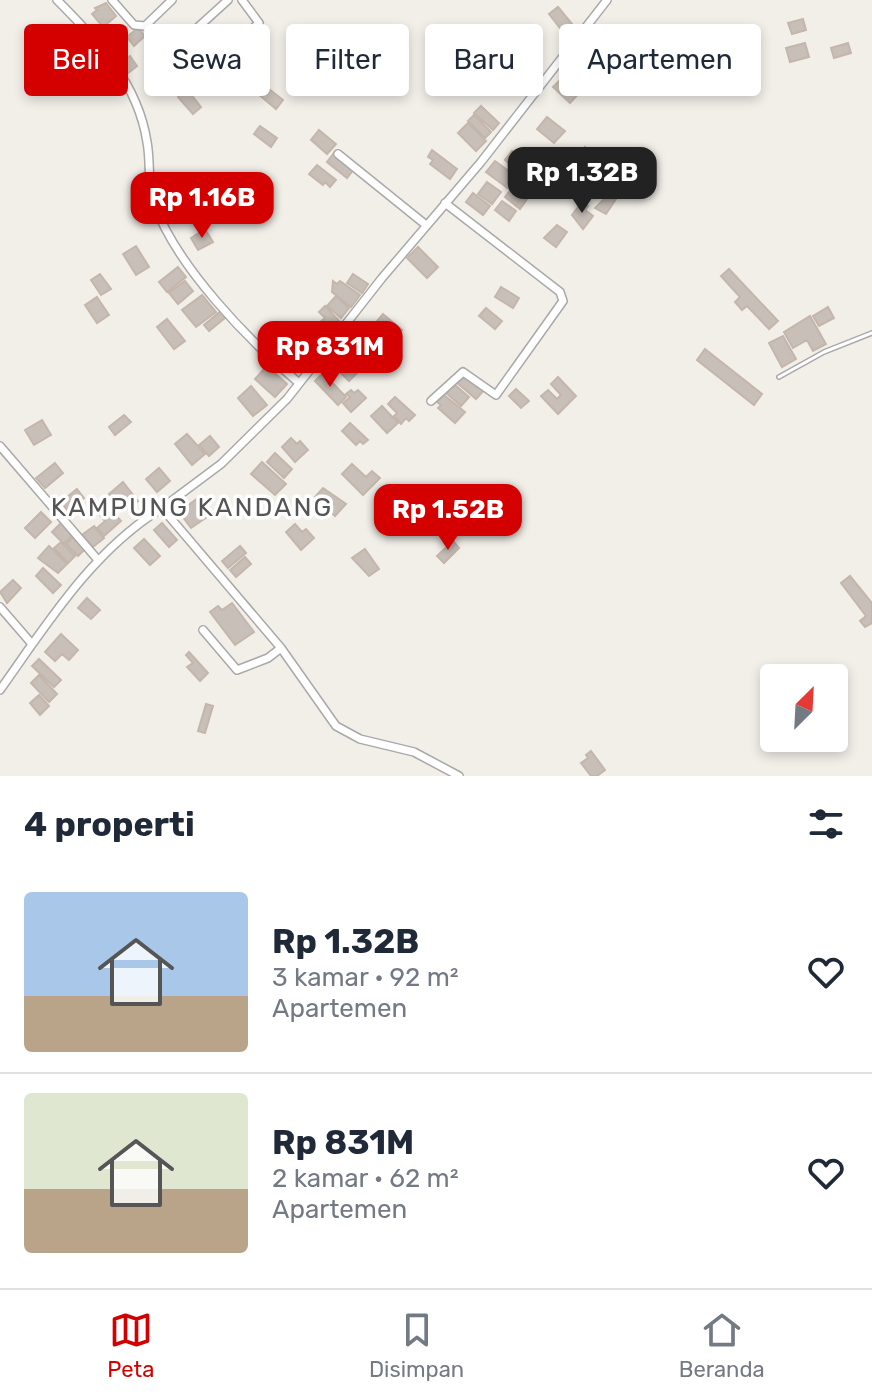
<!DOCTYPE html>
<html lang="id">
<head>
<meta charset="utf-8">
<style>
  body { margin:0; font-family:Rubik,sans-serif; background:#f6f6f7; color:#1f2937; height:100vh; display:flex; flex-direction:column; font-size:30px; white-space:nowrap }
  * { box-sizing:border-box; margin:0 }
  p { font-size:26px; color:#747a83 }
  .icon { flex:none; width:44px; height:44px; fill:none; stroke:currentColor; stroke-width:2; stroke-linecap:round; stroke-linejoin:round }
  .map { position:relative; height:776px; overflow:hidden }
  .drawer { display:flex; flex-direction:column; background:#fff; flex:1 }
  .drawer>* { flex:none }
  .hud { position:absolute; left:24px; top:24px; width:824px; height:72px; display:flex; gap:16px }
  .needle { width:52px; rotate:24deg }
  .fabs { position:absolute; left:760px; top:664px; display:grid; gap:16px }
  .fabs a { display:grid; place-items:center; width:88px; height:88px; border-radius:8px; background:#fff; box-shadow:0 4px 12px #0003; font-size:40px }
  .price { position:absolute; translate:-50% -68px; padding:0 18px; border-radius:16px; background:#d40000; color:#fff; font-size:26px; line-height:52px; filter:drop-shadow(0 2px 4px #0008) }
  .price::after { content:''; position:absolute; left:50%; top:48px; width:24px; height:18px; margin-left:-12px; background:inherit; clip-path:polygon(0 0,100% 0,50% 100%) }
  .price.on { background:#222; color:#fff }
  ul { padding:0; list-style:none }
  li { display:flex; align-items:center; gap:24px; height:200px; padding:0 24px }
  li+li { border-top:2px solid #e0e1e3 }
  li span { display:grid; place-items:center; flex:none; width:224px; height:160px; border-radius:8px; color:#555 }
  li>.icon { margin-inline-start:auto }
  span .icon { width:96px; height:96px; fill:#fffc; stroke-width:1 }
  li b { font-size:34px }
  h2 { display:flex; justify-content:space-between; align-items:center; height:96px; padding:0 24px; font-size:34px }
  .tag { padding:0 28px; border-radius:8px; background:#fff; box-shadow:0 4px 12px #0003; font-size:28px; line-height:72px }
  .tag.on { background:#d40000; color:#fff }
  .menu { display:flex; justify-content:space-around; align-items:center; height:112px; border-top:2px solid #e0e1e3; background:#fff; font-size:22px; color:#747a83 }
  .menu a { display:grid; justify-items:center; gap:4px }
  .menu .on { color:#d40000 }
  .map>svg:first-child { display:block }
  .building { fill:#c7bfb8; stroke:#c4b6ab; stroke-width:2 }
  .lines { fill:none; stroke-linecap:round; stroke-linejoin:round }
  .service-casing { stroke:#a9a9a9; stroke-width:6 }
  .minor-casing { stroke:#a9a9a9; stroke-width:10 }
  .service { stroke:#fff; stroke-width:3 }
  .minor { stroke:#fff; stroke-width:7 }
  .labels { text-anchor:middle; stroke-width:7; stroke-linejoin:round; paint-order:stroke }
  .quarter-label { font-size:26px; letter-spacing:2px; fill:#555; stroke:#fff }
</style>
</head>
<body>
<div class="map">
<svg width="872" height="776" viewBox="0 0 872 776">
  <rect width="100%" height="100%" fill="#f2efe9"/>
  <!-- building -->
  <path class="building" d="M106,3L116,16L103,27L92,14L97,10L95,8Z
    M558,7L572,24L563,32L549,14Z
    M803,19L806,30L792,34L788,23Z
    M301,26L320,36L315,46L296,36Z
    M138,28L145,36L134,46L127,37Z
    M595,31L607,44L599,53L586,40Z
    M339,40L348,51L340,59L330,47Z
    M805,43L809,57L790,62L786,48Z
    M848,43L851,53L834,58L831,48Z
    M582,44L598,58L588,69L572,55Z
    M130,56L137,66L127,74L119,65Z
    M570,57L580,66L572,75L562,66Z
    M508,60L527,79L517,89L498,71Z
    M584,67L590,72L586,76L592,83L587,88L574,77Z
    M493,71L510,85L503,93L486,79Z
    M563,77L580,92L570,103L553,87Z
    M265,86L283,100L276,109L258,94Z
    M187,89L201,107L193,114L178,97Z
    M481,106L499,123L493,130L474,113Z
    M474,115L491,132L485,138L468,121Z
    M547,117L565,131L554,143L537,129Z
    M468,123L486,141L476,151L458,133Z
    M260,126L277,138L271,147L254,134Z
    M319,130L336,144L327,154L311,140Z
    M585,147L608,165L601,174L578,156Z
    M432,150L457,169L450,179L430,164L433,160L428,157Z
    M512,151L525,162L517,171L505,160Z
    M334,153L354,169L347,178L327,162Z
    M495,161L517,177L509,189L486,172Z
    M317,165L336,180L330,187L325,182L323,185L309,174Z
    M487,182L501,192L492,204L478,194Z
    M512,188L527,199L520,209L505,197Z
    M473,193L490,206L483,215L466,202Z
    M609,194L616,199L606,214L595,208Z
    M502,201L516,211L509,221L495,210Z
    M582,202L588,206L585,210L593,216L583,229L572,215Z
    M557,225L567,232L556,247L544,238Z
    M205,229L213,242L198,250L191,238Z
    M136,246L149,267L136,275L123,254Z
    M418,247L438,267L427,278L407,258Z
    M178,267L186,277L167,292L159,282Z
    M729,269L778,321L769,329L747,306L742,310L735,302L740,297L721,276Z
    M100,274L111,289L101,295L91,280Z
    M353,274L368,284L362,293L347,283Z
    M185,281L193,291L178,304L169,293Z
    M333,281L337,284L340,281L360,295L351,307L332,292Z
    M501,287L519,298L513,308L495,297Z
    M202,295L216,312L196,327L182,310Z
    M336,296L349,308L341,318L327,306Z
    M97,297L109,315L97,323L85,305Z
    M325,306L343,325L332,335L320,322L325,318L319,312Z
    M828,307L834,318L819,326L813,316Z
    M486,308L502,321L495,329L479,316Z
    M221,311L226,317L209,331L204,325Z
    M383,314L402,330L393,342L373,326Z
    M810,316L826,344L813,351L807,340L793,348L784,332Z
    M167,319L185,341L174,349L157,327Z
    M302,329L320,346L309,358L290,342Z
    M356,330L366,339L354,352L346,340Z
    M783,336L796,359L782,367L769,343Z
    M359,348L366,354L372,348L382,356L368,371L352,355Z
    M705,349L762,394L754,405L697,360Z
    M338,354L346,362L349,359L360,370L349,381L330,362Z
    M267,366L287,384L275,397L255,379Z
    M323,373L346,397L338,405L315,381Z
    M464,373L484,390L476,399L456,382Z
    M558,377L576,396L558,414L541,396L548,390L557,399L561,395L551,384Z
    M454,384L469,397L461,406L446,393Z
    M251,386L267,405L253,416L238,398Z
    M516,389L529,401L521,408L509,396Z
    M351,390L354,393L358,390L366,398L351,412L343,403L350,397L346,394Z
    M444,395L465,412L455,423L438,408L441,405L437,402Z
    M395,397L415,415L409,421L406,418L401,424L394,416L397,413L388,404Z
    M382,406L398,423L387,433L371,416Z
    M124,415L131,422L115,435L109,427Z
    M42,420L51,435L34,445L25,430Z
    M350,423L368,440L363,444L360,441L356,445L342,431Z
    M187,434L205,454L192,465L175,444Z
    M210,436L219,447L209,456L199,445Z
    M291,438L297,444L300,441L308,450L295,462L282,447Z
    M275,453L292,469L284,478L267,462Z
    M262,462L286,484L275,495L251,474Z
    M55,463L63,473L45,488L36,478Z
    M352,464L366,477L372,471L380,478L363,495L342,474Z
    M159,468L170,481L157,492L146,479Z
    M123,482L138,501L128,509L119,498L115,501L109,494Z
    M323,488L346,504L335,516L315,497Z
    M77,489L84,498L68,511L61,502Z
    M198,498L210,515L191,528L179,512Z
    M104,501L121,521L104,536L97,528L105,521L95,509Z
    M41,512L51,522L35,538L25,528Z
    M61,523L73,535L64,544L52,532Z
    M162,523L177,540L169,547L154,530Z
    M295,524L302,532L306,529L314,538L301,550L286,532Z
    M94,526L104,538L93,547L82,535Z
    M74,536L86,548L78,556L66,544Z
    M144,539L160,556L150,565L134,548Z
    M453,541L459,548L444,563L437,556Z
    M61,542L75,556L68,563L54,548Z
    M49,546L67,564L58,573L38,558Z
    M240,546L246,553L228,568L222,561Z
    M365,549L379,569L369,576L352,558Z
    M245,557L251,564L236,577L230,570Z
    M43,568L61,585L53,593L36,576Z
    M850,576L872,603V623L865,627L860,621L866,616L841,583Z
    M13,580L21,588L7,603L0,592Z
    M87,598L100,610L91,619L78,608Z
    M232,603L254,632L235,645L210,612L218,606L222,610Z
    M61,634L78,650L69,660L62,654L55,661L45,652Z
    M189,652L208,673L200,681L187,667L193,663L186,655Z
    M39,659L61,680L54,687L32,666Z
    M39,675L57,694L49,702L31,683Z
    M39,695L49,706L40,715L30,703Z
    M206,704L213,706L205,733L198,731Z
    M591,751L605,770L597,776H591L581,763L588,758L586,755Z"/>
  <g class="lines">
    <!-- service casing -->
    <g class="service-casing">
      <path id="service" d="M779,377L824,352L872,333"/>
    </g>
    <!-- minor casing -->
    <g class="minor-casing">
      <path id="minor" d="M57,0C98,41 138,83 147,142C151,163 147,182 154,203C176,266 249,341 299,383
        M112,0L134,25L145,26L173,50L212,65L259,23L242,0
        M145,26L172,0
        M173,50L228,0
        M338,154L426,225
        M431,401L463,372L496,395L563,301L560,292L445,203
        M0,446L98,560
        M162,508L221,464L287,399L382,278L481,162L607,0
        M0,607L32,644
        M203,630L237,670L268,658L281,648
        M0,690C47,624 92,551 162,508L281,648L336,726L360,739L414,752L459,776"/>
    </g>
    <!-- service -->
    <use href="#service" class="service"/>
    <!-- minor -->
    <use href="#minor" class="minor"/>
  </g>
  <g class="labels">
    <!-- quarter labels -->
    <g class="quarter-label">
      <text x="192" y="516">KAMPUNG KANDANG</text>
    </g>
  </g>
</svg>
<div class="fabs">
<a><svg class="needle" viewBox="-14 -14 28 28"><path d="M0-13l5 13h-10z" fill="#e53935"/><path d="M0 13l5-13h-10z" fill="#747a83"/></svg></a>
</div>
<b class="price on" style="left:582px;top:215px">Rp 1.32B</b>
<b class="price" style="left:202px;top:240px">Rp 1.16B</b>
<b class="price" style="left:330px;top:389px">Rp 831M</b>
<b class="price" style="left:448px;top:552px">Rp 1.52B</b>
<div class="hud">
<a class="tag on">Beli</a>
<a class="tag">Sewa</a>
<a class="tag">Filter</a>
<a class="tag">Baru</a>
<a class="tag">Apartemen</a>
</div>
</div>
<section class="drawer">
<h2>4 properti<svg class="icon" aria-label="filters" viewBox="0 0 24 24"><path d="M4 7h16M4 17h16"/><circle cx="9" cy="7" r="2"/><circle cx="15" cy="17" r="2"/></svg></h2>
<ul>
<li><span style="background:linear-gradient(#a9c7e8 65%,#b9a48a 0)"><svg class="icon" aria-label="home" viewBox="0 0 24 24"><path d="M3 11l9-7 9 7M6 9v11h12V9"/></svg></span><div><b>Rp 1.32B</b><p>3 kamar · 92 m²</p><p>Apartemen</p></div><svg class="icon" aria-label="heart" viewBox="0 0 24 24"><path d="M12 20l-8-8c-3-5 5-10 8-4 3-6 11-1 8 4z"/></svg></li>
<li><span style="background:linear-gradient(#dfe7d0 60%,#b9a48a 0)"><svg class="icon" aria-label="home" viewBox="0 0 24 24"><path d="M3 11l9-7 9 7M6 9v11h12V9"/></svg></span><div><b>Rp 831M</b><p>2 kamar · 62 m²</p><p>Apartemen</p></div><svg class="icon" aria-label="heart" viewBox="0 0 24 24"><path d="M12 20l-8-8c-3-5 5-10 8-4 3-6 11-1 8 4z"/></svg></li>
</ul>
</section>
<nav class="menu">
<a class="on"><svg class="icon" aria-label="map" viewBox="0 0 24 24"><path d="M3 6l6-2 6 2 6-2v14l-6 2-6-2-6 2zM9 4v14M15 6v14"/></svg>Peta</a>
<a><svg class="icon" aria-label="saved" viewBox="0 0 24 24"><path d="M7 4h10v16l-5-4-5 4z"/></svg>Disimpan</a>
<a><svg class="icon" aria-label="home" viewBox="0 0 24 24"><path d="M3 11l9-7 9 7M6 9v11h12V9"/></svg>Beranda</a>
</nav>
</body>
</html>
